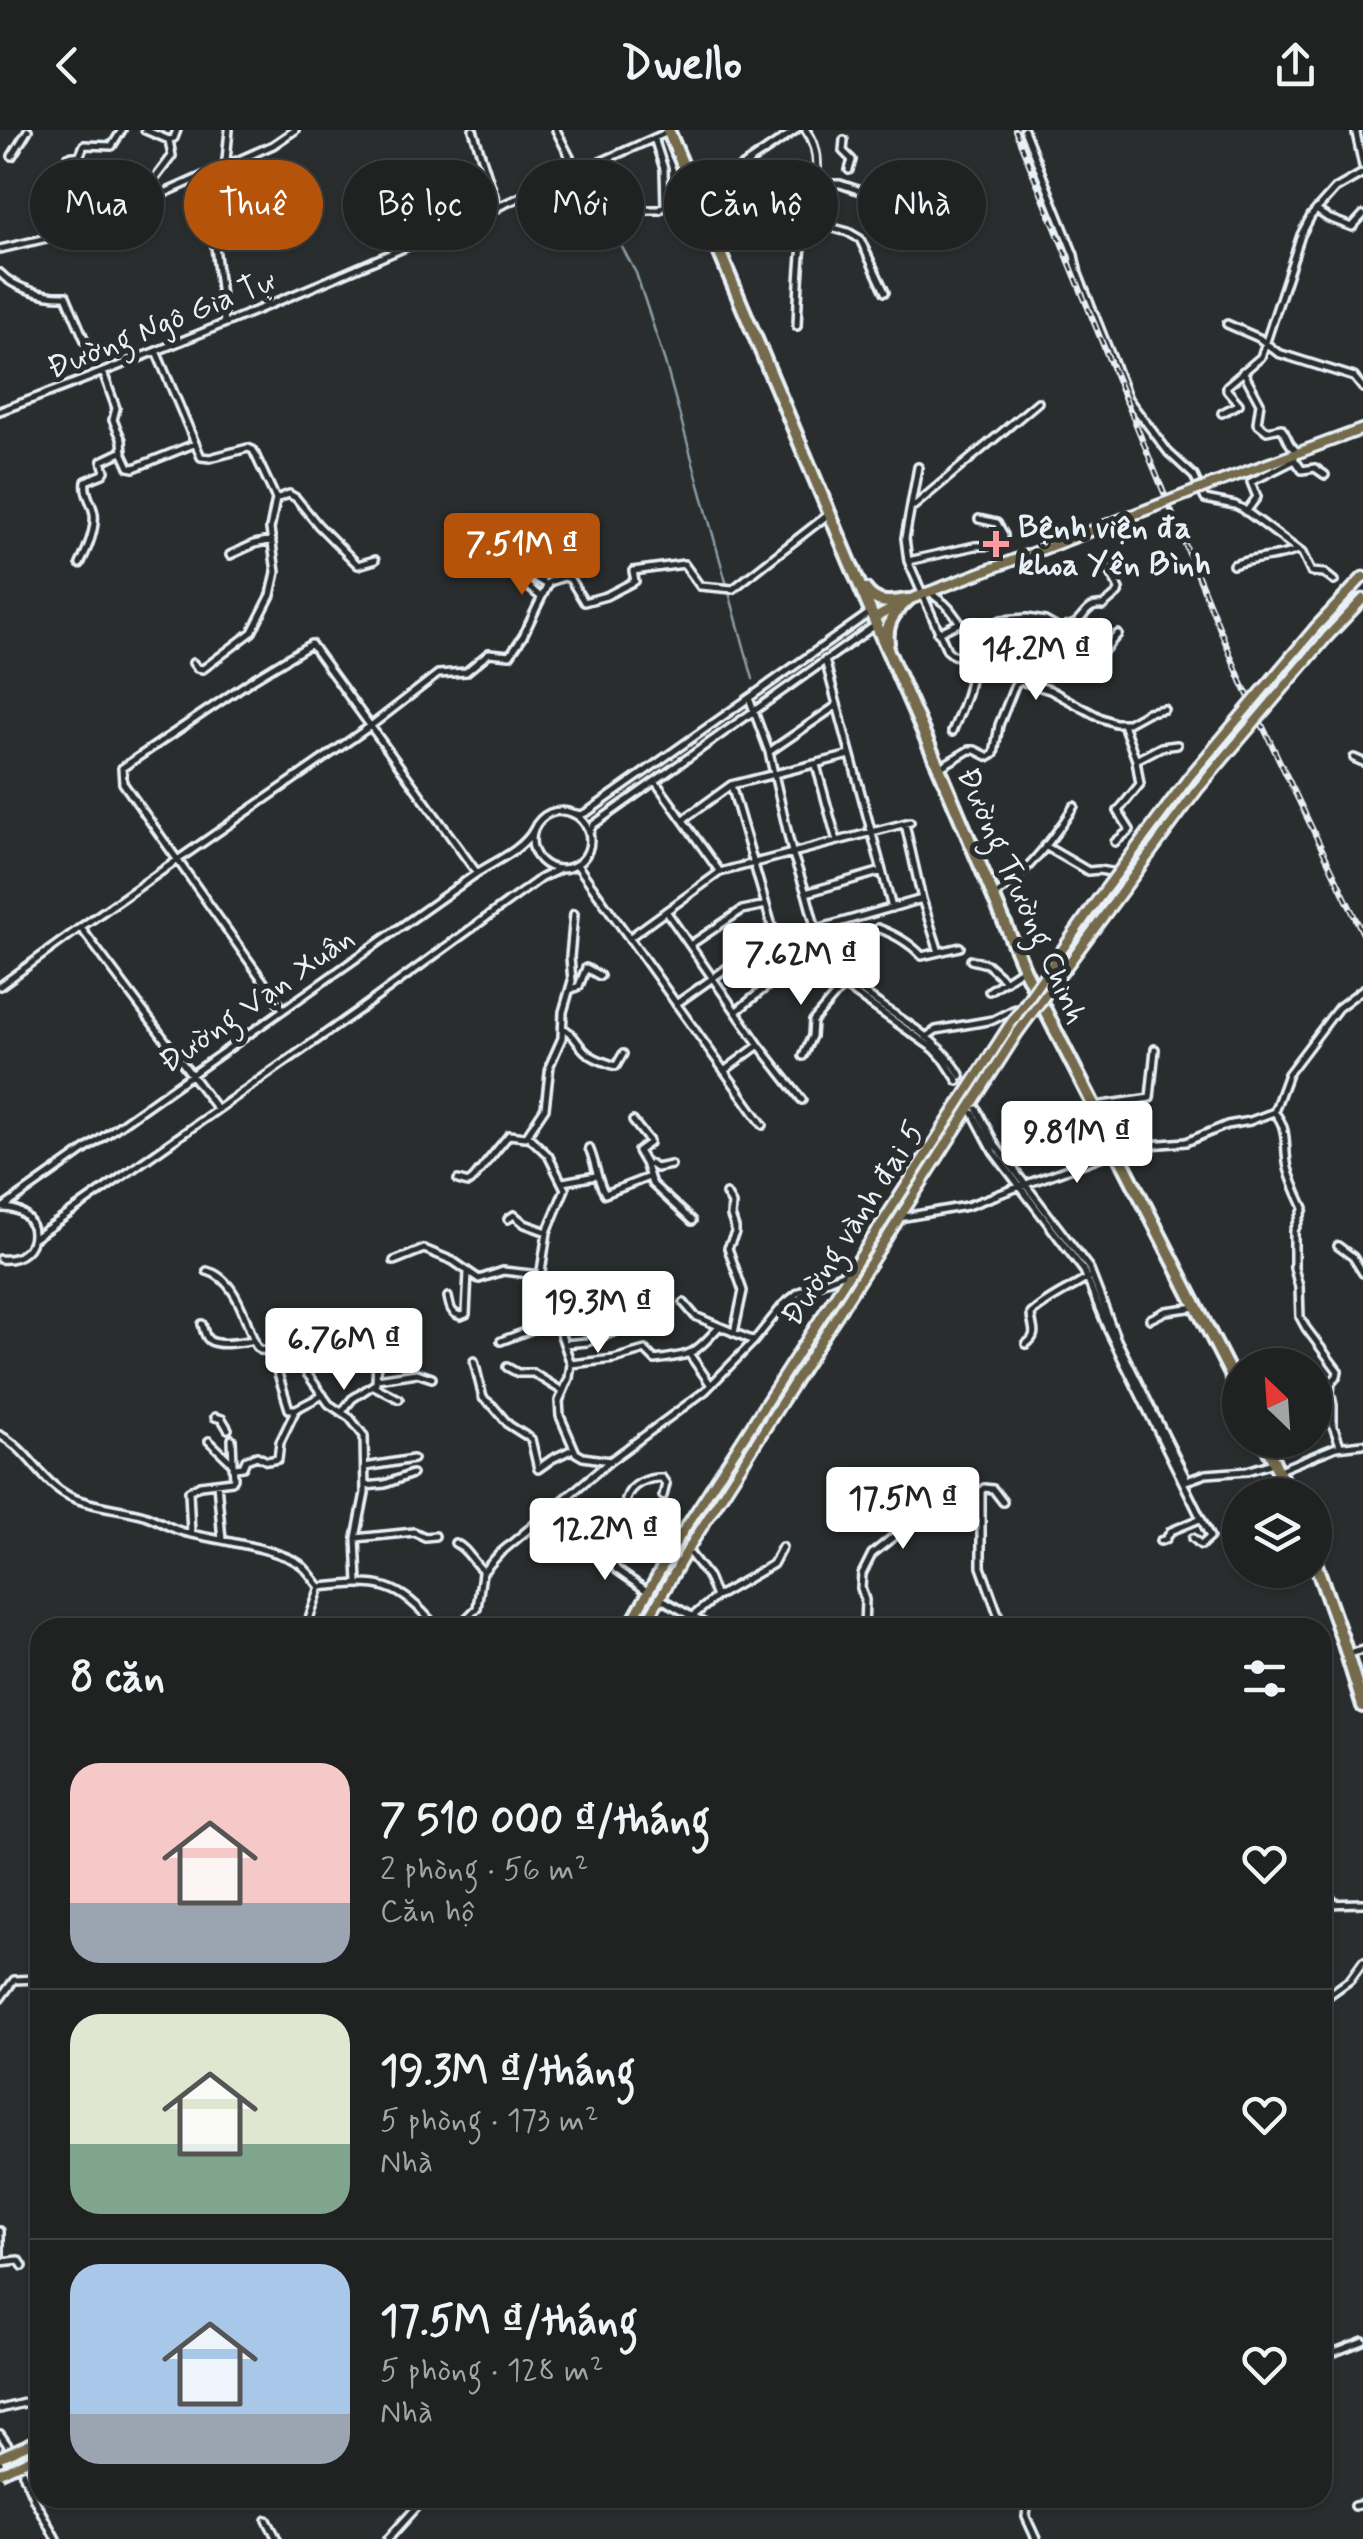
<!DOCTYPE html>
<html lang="vi">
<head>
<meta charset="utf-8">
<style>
  body { margin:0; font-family:Mynerve,sans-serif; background:#2d2f2f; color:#f1f3f6; height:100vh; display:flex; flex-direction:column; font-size:38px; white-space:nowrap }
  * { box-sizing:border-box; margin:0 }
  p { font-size:32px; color:#a2a4a5 }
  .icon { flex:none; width:55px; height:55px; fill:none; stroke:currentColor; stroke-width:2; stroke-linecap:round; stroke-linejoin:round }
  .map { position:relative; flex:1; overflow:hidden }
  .drawer { position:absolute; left:30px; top:1488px; width:1302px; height:890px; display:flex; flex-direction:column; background:#202222; border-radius:30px; box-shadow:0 2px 8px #0004,0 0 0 2px #3d3f40 }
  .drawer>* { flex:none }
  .guide { position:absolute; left:30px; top:30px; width:1305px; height:90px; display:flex; gap:20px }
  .needle { width:65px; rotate:335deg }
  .fabs { position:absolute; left:1222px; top:1218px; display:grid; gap:20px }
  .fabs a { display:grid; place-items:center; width:110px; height:110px; border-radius:50%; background:#202222; box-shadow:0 2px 8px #0004,0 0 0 2px #3d3f40; font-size:50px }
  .price { position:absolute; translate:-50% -85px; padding:0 22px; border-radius:10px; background:#fff; color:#222; font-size:32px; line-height:65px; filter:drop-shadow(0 2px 5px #0008) }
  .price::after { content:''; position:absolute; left:50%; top:60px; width:30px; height:22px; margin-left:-15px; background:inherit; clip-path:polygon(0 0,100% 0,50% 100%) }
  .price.active { background:#b45309; color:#fff }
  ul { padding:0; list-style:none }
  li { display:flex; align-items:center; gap:30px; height:250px; padding:0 40px }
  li+li { border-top:2px solid #3d3f40 }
  li span { display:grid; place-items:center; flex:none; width:280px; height:200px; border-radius:30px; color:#555 }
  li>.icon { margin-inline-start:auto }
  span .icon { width:120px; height:120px; fill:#fffc; stroke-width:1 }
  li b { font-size:42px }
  h2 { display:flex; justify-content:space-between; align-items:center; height:120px; padding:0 40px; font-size:42px }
  .pill { padding:0 35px; border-radius:45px; background:#202222; box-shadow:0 2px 8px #0004,0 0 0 2px #3d3f40; font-size:35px; line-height:90px }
  .pill.active { background:#b45309; color:#fff }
  header { display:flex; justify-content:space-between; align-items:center; height:130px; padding:0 40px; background:#202222; font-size:45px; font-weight:700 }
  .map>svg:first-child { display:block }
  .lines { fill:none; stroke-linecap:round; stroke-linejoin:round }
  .stream { stroke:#899ca6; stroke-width:2.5 }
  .minor-tunnel { stroke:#464a4c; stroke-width:5; stroke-dasharray:5 2.5; stroke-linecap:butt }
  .minor-casing { stroke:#e8f1f8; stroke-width:12 }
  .major-casing { stroke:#e8f1f8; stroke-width:15 }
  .highway-casing { stroke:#e8f1f8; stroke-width:18 }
  .minor { stroke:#2a2d2e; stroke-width:5 }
  .major { stroke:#746b4b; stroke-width:8 }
  .highway { stroke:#746b4b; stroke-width:10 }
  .rail-casing { stroke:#e8f1f8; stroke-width:6 }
  .rail { stroke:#2a2d2e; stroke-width:2.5; stroke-dasharray:8; stroke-linecap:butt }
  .major-bridge-casing { stroke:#e8f1f8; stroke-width:15; stroke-linecap:butt }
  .major-bridge { stroke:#746b4b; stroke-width:8 }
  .poi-dot { fill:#ff9aa2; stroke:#2a2d2e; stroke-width:4 }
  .labels { text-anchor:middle; stroke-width:10; stroke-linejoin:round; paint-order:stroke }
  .street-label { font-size:32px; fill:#e8f1f8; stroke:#2a2d2e }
  .poi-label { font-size:32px; font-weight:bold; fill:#e8f1f8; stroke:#2a2d2e; text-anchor:start }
</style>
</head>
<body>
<header><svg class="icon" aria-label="back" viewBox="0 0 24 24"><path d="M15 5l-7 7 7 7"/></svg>Dwello<svg class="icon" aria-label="share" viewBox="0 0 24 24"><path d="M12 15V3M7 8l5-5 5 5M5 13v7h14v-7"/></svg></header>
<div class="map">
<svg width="1363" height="2409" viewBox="0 0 1363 2409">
  <rect width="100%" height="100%" fill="#2a2d2e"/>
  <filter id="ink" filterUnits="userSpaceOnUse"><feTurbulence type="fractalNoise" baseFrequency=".01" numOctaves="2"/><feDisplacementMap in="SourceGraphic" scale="20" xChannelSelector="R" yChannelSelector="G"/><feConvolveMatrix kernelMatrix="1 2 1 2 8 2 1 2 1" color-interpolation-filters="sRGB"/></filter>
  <g filter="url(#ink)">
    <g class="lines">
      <!-- stream -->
      <path class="stream" d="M569,19L636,143L665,232L753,549"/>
      <!-- minor-tunnel -->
      <path class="minor-tunnel" d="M958,951L970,976"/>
      <!-- minor casing -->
      <g class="minor-casing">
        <path id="minor" d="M145,0L169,10L174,8L177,0
          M473,0L498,78
          M556,0L578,43
          M1024,0L1074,125L1078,144L1128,269L1169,323L1194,346L1205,369L1235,375L1243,379L1302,423L1311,442L1324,443L1334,451
          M1357,0L1356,3L1363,36
          M844,10L843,21L852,30L849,40
          M12,26L28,0
          M66,41L68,27L80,25L84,15L112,16L122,0
          M815,54H840L873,65
          M73,60L93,59L110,78L135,60L147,59L172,26L169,10
          M699,66L796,0
          M635,80H660L665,75L664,39L654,8
          M1316,80L1328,88L1352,97L1363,85
          M808,91L848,102L860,109L885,162
          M0,119L81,100L273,15L295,0
          M0,143C15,159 46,167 66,166L92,227
          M224,193L212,90L225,40L229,0
          M1227,194L1259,208L1278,223L1354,247L1363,258
          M797,196C798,169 799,142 802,116C806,80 831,33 806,0
          M156,221L201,327L210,328L248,318L253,320L276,369L289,364L296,368L318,395L358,435L375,430
          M1243,241L1260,273L1257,293L1267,301L1281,298C1290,308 1284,311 1299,323
          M103,242L116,278L113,290L122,310L123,324L129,337L134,338L194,314
          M0,281C227,198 448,99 668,2
          M1222,283L1239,274L1227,260V256L1261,227L1301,105L1311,86L1335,59L1363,43
          M1295,330L1302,340L1315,338L1325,345
          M918,337L905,408L908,431L947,520L953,525L969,528C976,550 960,582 952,602
          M914,376L1038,272
          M1246,382L1257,367L1251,352L1293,331L1295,326
          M230,425L254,414L272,410
          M908,431L975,416L1003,415L1004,405L997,393L979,389
          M80,434C87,420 96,400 94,384C92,371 84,365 86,351L103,344L105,341L102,331L123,321
          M1233,435C1253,427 1282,428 1297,420
          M504,437L541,467
          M547,455L534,447L533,443L571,427
          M931,462C936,469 943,471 948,477C955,485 959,493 967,500L988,497L1001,490L1027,488L1045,491L1061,500
          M938,503L959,493
          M825,530L892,778
          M1044,530L1068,525L1099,526L1118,504
          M193,533L197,538L203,539L252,502L271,465L276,442L270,399L276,369
          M1036,554C1041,540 1049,509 1061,500C1065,496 1072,496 1076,493C1087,484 1087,474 1103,476L1118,463L1119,459L1109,440
          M769,622L836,576
          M1354,628L1363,632
          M1136,630L1161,617L1177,615
          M816,635L837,711
          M939,638L969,620H975L989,627L994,624L999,595L1015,555L1021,551L1050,560L1101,588L1115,593H1128L1148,582L1164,579
          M655,651L720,742
          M731,655L776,810
          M532 710a29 29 0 1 1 58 0a29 29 0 1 1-58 0Z
          M572,683L581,685L589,681L871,482
          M684,689L731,655L850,625
          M905,694L922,769L939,822
          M589,702L593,695L874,496
          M1115,712L1130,700L1118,681L1140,654L1136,630L1123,594
          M1045,716L1088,741L1099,740L1134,746
          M577,735L763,995
          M806,763L882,741
          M996,765C1027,742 1054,708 1074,676
          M666,781L759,915L802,970
          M81,798L217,979
          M872,803L878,798C895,805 909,812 922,826L960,817
          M629,808L720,742L910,692
          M690,815L742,780L766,775
          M848,826L838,837C872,881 933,896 961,946
          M971,830L987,834L1006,851
          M834,849L934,919L945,931L958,951
          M0,856L81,797L372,595L438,544L466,542L489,523L510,525L523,506L549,452L564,447L570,449L584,472L606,466L635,451L633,441L684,434L700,456L733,459L829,384
          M570,860L579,856L586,838L600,846
          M989,861L1021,840
          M676,874L758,816L922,769
          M283,879L123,653L122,638L255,548L311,514L477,743
          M737,881L771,853L826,837L806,763L792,722L769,622L749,568
          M563,898C575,904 576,913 586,922C593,929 607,933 616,936L623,924
          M926,907L936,900L993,890L1017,878
          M803,926L812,906L813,891L844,855
          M724,941L759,915
          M1096,976L1150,968L1155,919
          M977,979L996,1016L1089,1138L1117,1210L1187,1350
          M1274,982C1290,999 1283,1017 1288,1038C1292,1053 1298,1065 1304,1078L1294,1101V1138L1299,1157L1300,1187L1306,1198L1338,1241L1337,1246L1331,1253L1330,1262L1333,1275V1296L1340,1315
          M973,983L993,1021L1084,1141L1108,1200L1210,1407L1201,1415L1193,1408
          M633,991L649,1011V1013L638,1021L646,1035
          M527,1005L545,978L550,935L562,908L563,882L572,851L570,827L574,784
          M589,1018C596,1033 596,1049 605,1064L649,1047
          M671,1035L656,1038L650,1034L646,1036L652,1054L692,1091
          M458,1050L468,1053L473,1049L509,1005L525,1007L527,1005L548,1025L565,1059L547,1102L540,1148L543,1175L558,1196L571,1234L569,1248L559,1271L560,1286L576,1323L583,1327L610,1331
          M563,1052L596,1046
          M726,1064L732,1074L731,1086L735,1098V1103L728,1118L743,1161L734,1203
          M4,1077L477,743C496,731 524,719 534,699
          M0,1078C44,1075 44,1133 0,1129
          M899,1088L967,1076L1116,1021L1137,1016L1186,1012L1227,995L1250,991L1274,982L1288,944L1338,878L1363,859
          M508,1089L514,1085L525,1094L547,1102
          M33,1109L362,878L541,748L558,740
          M1338,1116L1353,1127L1363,1143
          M394,1131L424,1119L453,1131L479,1149L503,1141L540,1145
          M207,1141C236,1148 246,1192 256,1216L260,1220L287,1222L296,1228L329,1274L350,1288L364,1306L365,1363L356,1408L358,1453
          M448,1167C450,1177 451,1184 461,1186L466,1184L468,1142
          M684,1173L695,1186L754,1211
          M1150,1189L1166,1181L1196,1177
          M202,1194C203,1198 205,1207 209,1210C219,1217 242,1212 254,1210
          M501,1211L554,1191
          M564,1214L587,1212L624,1198
          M1026,1214C1040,1204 1031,1197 1031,1184C1047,1169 1069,1160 1088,1148
          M690,1225L711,1255
          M474,1231L483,1268L493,1276L509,1295L531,1309L538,1339L552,1329L573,1319
          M571,1234L614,1229L645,1220L655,1230C694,1224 692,1226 719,1197
          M276,1237L289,1279H296L323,1265
          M507,1237L518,1243H533L562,1261
          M377,1249L417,1243L432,1248
          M374,1256L399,1269
          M342,1282L352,1269L376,1253L378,1200
          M215,1287L222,1289L228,1299
          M0,1305C30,1321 40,1351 69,1366C92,1377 120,1378 144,1385C159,1390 172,1400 187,1403C216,1410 277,1418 300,1434C308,1440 313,1449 320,1457C379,1451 397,1450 437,1498
          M232,1309L233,1334
          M365,1337L413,1329
          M235,1338L243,1337L246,1330L257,1326L267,1331L278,1329L280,1312L296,1279
          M1279,1340L1336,1317L1363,1314
          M1186,1351L1206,1344L1247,1341L1273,1333
          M217,1353L222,1410
          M365,1356L385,1354L412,1344
          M543,1387L563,1408L583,1416L625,1387C626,1381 625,1375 626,1369C630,1354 649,1347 662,1348L666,1354L663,1366
          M191,1404L189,1361L200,1355L232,1351L234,1348L233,1334L209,1311
          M594,1407L617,1440L647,1461
          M356,1408L414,1402L425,1407L435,1406
          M1160,1411L1166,1409L1171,1401L1200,1389
          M455,1413C468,1419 472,1432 483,1441
          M691,1425L708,1447L716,1467
          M660,1468L712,1498
          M693,1486L716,1467L773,1434L782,1417
          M306,1498L320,1457
          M457,1498L477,1478L482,1443L500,1423L610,1331L705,1261L754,1211L783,1175L799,1162L847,1142
          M864,1498L865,1470L861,1458L862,1444L872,1424L898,1403L913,1382L923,1375L959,1367L981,1369
          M1003,1498L981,1437V1361L984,1358L993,1359L1003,1372
          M1347,1524L1363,1520
          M1322,1753L1334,1773
          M1322,1774L1363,1773
          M0,1869L14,1850L40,1849
          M1322,1870L1350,1850L1363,1832
          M0,2101V2126
          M0,2132L19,2130L23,2136
          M1322,2227L1363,2211
          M0,2279L28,2272L31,2267L30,2255
          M0,2304L16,2327L34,2369L56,2409
          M566,2368V2369
          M1028,2368L1026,2387L1036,2409
          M1354,2376L1363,2374
          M267,2390L277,2409
          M388,2409L425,2368"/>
      </g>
      <!-- major casing -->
      <g class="major-casing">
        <path id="major" d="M1213,354L1363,299
          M873,489L908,470L1120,390
          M1315,498L1363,447
          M1327,507L1363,469
          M628,1498L675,1414L1009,896
          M643,1498L688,1419L1018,902"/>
      </g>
      <!-- highway casing -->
      <g class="highway-casing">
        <path id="highway" d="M668,0L876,494L939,638L1025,841L1240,1262
          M865,459C876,475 890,473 908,470
          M888,513C886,495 892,484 906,472
          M1264,1310L1289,1365
          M1315,1432L1342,1508L1363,1576"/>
      </g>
      <!-- minor -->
      <use href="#minor" class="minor"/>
      <!-- major -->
      <use href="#major" class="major"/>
      <!-- highway -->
      <use href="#highway" class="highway"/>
      <!-- rail casing -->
      <g class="rail-casing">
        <path id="rail" d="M1015,0L1242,553L1363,804"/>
      </g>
      <!-- rail -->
      <use href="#rail" class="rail"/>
      <!-- major-bridge casing -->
      <g class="major-bridge-casing">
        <path id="major-bridge" d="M1120,390L1213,354
          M1009,896L1095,773L1189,647L1315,498
          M1018,902L1197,660L1327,507
          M0,2327L33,2312
          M0,2343L40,2324"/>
      </g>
      <!-- major-bridge -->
      <use href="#major-bridge" class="major-bridge"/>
    </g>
  </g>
  <!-- markers -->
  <path class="poi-dot" d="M991 399h10v10h10v10h-10v10h-10v-10h-10v-10h10z"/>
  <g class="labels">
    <!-- street labels -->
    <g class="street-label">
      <text transform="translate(161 193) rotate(-22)" y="11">Đường Ngô Gia Tự</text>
      <text transform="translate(1023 765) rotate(66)" y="11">Đường Trường Chinh</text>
      <text transform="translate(256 869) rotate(-35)" y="11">Đường Vạn Xuân</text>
      <text transform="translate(852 1093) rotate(-57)" y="11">Đường vành đai 5</text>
    </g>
    <!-- poi labels -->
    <g class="poi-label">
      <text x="1018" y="407">Bệnh viện đa<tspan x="1018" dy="37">khoa Yên Bình</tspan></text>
    </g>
  </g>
</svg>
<div class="fabs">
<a><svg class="needle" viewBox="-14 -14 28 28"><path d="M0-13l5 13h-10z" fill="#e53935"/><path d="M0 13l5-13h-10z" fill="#a2a4a5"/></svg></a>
<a><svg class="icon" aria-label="layers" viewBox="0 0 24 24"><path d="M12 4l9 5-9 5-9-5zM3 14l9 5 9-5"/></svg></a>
</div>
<b class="price active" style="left:522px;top:468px">7.51M ₫</b>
<b class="price" style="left:1036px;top:573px">14.2M ₫</b>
<b class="price" style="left:801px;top:878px">7.62M ₫</b>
<b class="price" style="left:1077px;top:1056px">9.81M ₫</b>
<b class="price" style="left:598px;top:1226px">19.3M ₫</b>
<b class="price" style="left:344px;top:1263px">6.76M ₫</b>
<b class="price" style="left:903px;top:1422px">17.5M ₫</b>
<b class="price" style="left:605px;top:1453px">12.2M ₫</b>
<div class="guide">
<a class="pill">Mua</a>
<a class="pill active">Thuê</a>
<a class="pill">Bộ lọc</a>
<a class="pill">Mới</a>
<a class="pill">Căn hộ</a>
<a class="pill">Nhà</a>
</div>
<section class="drawer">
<h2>8 căn<svg class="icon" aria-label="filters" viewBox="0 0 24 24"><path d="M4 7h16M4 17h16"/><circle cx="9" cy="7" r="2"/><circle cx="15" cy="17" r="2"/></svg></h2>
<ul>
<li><span style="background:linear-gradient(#f6c9c9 70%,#9aa5b1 0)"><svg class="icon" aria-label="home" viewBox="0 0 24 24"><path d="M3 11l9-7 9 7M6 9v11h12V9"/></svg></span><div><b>7 510 000 ₫/tháng</b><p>2 phòng · 56 m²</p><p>Căn hộ</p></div><svg class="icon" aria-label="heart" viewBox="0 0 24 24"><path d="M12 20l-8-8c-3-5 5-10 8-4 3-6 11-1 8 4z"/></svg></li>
<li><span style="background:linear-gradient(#dfe7d0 65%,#7fa58c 0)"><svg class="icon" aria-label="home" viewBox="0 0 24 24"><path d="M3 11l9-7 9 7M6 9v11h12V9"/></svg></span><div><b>19.3M ₫/tháng</b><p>5 phòng · 173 m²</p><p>Nhà</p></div><svg class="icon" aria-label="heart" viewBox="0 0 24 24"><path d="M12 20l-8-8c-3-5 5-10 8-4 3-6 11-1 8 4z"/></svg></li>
<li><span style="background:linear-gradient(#a9c7e8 75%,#9aa5b1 0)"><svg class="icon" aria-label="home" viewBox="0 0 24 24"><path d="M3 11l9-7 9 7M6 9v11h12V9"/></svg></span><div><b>17.5M ₫/tháng</b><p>5 phòng · 128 m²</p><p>Nhà</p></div><svg class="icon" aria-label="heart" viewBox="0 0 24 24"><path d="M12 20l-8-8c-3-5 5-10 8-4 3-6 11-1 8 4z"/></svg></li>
</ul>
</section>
</div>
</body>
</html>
